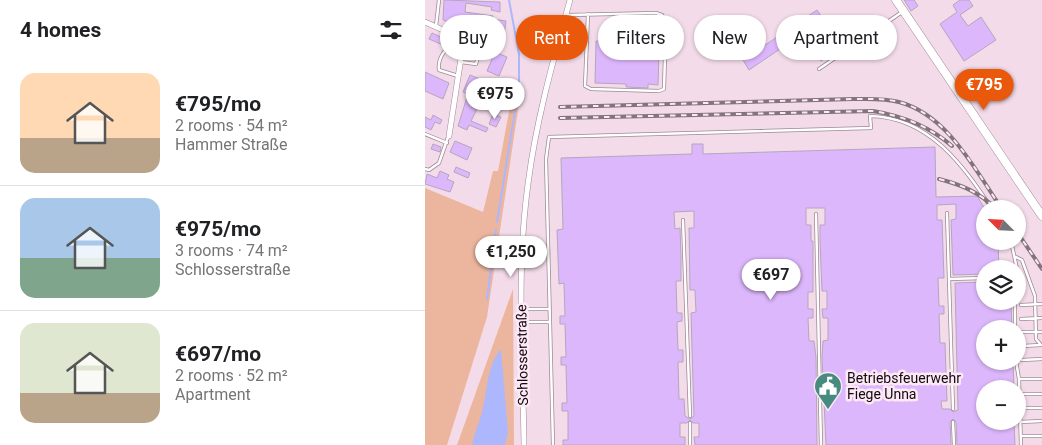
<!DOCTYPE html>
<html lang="en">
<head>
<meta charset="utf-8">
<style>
  body { margin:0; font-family:Roboto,sans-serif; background:#f2f2f2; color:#202124; height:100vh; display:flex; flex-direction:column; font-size:19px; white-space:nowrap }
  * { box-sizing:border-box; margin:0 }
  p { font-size:16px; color:#757577 }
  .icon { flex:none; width:28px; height:28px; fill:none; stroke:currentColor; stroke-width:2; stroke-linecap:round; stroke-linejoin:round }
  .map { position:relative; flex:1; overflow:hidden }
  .details { display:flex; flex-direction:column; background:#fff; width:425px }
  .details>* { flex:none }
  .top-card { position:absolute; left:15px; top:15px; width:475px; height:45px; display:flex; gap:10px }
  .needle { width:32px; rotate:294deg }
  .tools { position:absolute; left:551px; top:200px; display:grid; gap:10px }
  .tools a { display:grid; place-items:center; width:50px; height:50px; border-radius:50%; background:#fff; box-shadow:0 1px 4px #0004; font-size:25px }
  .price { position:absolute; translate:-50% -42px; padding:0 11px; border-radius:18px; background:#fff; color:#222; font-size:16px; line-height:32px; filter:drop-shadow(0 1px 2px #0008) }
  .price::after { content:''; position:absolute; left:50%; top:30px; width:15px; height:11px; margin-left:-8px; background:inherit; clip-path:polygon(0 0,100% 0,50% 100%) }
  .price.selected { background:#ea580c; color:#fff }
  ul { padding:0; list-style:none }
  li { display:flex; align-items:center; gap:15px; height:125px; padding:0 20px }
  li+li { border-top:1px solid #e0e0e0 }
  li span { display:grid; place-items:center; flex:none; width:140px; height:100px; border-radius:15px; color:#555 }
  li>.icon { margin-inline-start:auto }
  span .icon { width:60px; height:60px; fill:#fffc; stroke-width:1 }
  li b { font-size:21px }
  h2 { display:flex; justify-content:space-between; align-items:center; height:60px; padding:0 20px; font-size:21px }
  .tag { padding:0 18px; border-radius:22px; background:#fff; box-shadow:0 1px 4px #0004; font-size:18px; line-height:45px }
  .tag.selected { background:#ea580c; color:#fff }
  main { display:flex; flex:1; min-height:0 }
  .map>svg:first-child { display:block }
  .green { fill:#ecb69e }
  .water { fill:#acb7fe }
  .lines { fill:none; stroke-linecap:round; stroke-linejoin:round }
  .stream { stroke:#acb7fe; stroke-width:2 }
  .building { fill:#ddb7fc; stroke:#b3a7bd; fill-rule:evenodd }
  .service-casing { stroke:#9e8895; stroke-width:4 }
  .minor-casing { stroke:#9e8895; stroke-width:6 }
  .secondary-casing { stroke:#9e8895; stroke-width:9 }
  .service { stroke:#fff; stroke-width:2.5 }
  .minor { stroke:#fff; stroke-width:5 }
  .secondary { stroke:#fff; stroke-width:8 }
  .rail-casing { stroke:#83737c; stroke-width:4 }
  .rail { stroke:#fde9f5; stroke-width:2; stroke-dasharray:5.5; stroke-linecap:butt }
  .labels { text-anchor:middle; stroke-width:5; stroke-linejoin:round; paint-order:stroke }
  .street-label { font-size:14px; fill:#110a0e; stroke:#fde9f5 }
  .poi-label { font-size:14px; fill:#110a0e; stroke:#fde9f5; text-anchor:start }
</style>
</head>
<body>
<main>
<section class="details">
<h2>4 homes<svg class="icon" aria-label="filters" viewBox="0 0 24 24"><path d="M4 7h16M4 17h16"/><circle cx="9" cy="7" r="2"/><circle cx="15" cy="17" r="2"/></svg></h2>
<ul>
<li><span style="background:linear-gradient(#ffd9b3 65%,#b9a48a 0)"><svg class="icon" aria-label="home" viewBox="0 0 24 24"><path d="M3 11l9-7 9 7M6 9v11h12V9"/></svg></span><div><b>€795/mo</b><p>2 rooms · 54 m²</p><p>Hammer Straße</p></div></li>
<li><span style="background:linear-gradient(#a9c7e8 60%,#7fa58c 0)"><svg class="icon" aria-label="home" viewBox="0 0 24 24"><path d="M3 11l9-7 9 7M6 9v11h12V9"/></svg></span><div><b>€975/mo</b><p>3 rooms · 74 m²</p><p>Schlosserstraße</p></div></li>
<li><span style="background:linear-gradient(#dfe7d0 70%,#b9a48a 0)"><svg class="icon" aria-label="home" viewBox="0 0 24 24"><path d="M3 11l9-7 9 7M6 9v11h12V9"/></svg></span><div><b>€697/mo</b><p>2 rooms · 52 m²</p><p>Apartment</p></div></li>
</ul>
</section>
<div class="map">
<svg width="617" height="445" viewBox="0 0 617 445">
  <rect width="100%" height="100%" fill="#f3dbe9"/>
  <!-- green -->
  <path class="green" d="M88,90H96L62,317L22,445H0V188L58,212L68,171H73Z
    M88,289L89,445H32Z"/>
  <!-- water -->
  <path class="water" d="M76,349L83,432L80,445H47C49,435 52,428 55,419C63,396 60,368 76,349Z"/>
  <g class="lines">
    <!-- stream -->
    <path class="stream" d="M72,222L94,86V54L84,0
      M62,299L71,229"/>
  </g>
  <!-- building -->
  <path class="building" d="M19,0L75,2V12L66,10L67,7L41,3L40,12L68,16L67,19L81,21L78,42H72L67,53L60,50L66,30L45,27L47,17L35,16L34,26L18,20Z
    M479,0H489L493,6L486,11Z
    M535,0H544L548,6L535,15L543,26L556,17L571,40L539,61L515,24L532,12L528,5Z
    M392,10L417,47L396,61L377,34L324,70L318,60Z
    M224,16V21H235L233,85L223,84V88L201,87V84L170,83L171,41H186V36H192V20H203V17Z
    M7,33L20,39L18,45L4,39Z
    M70,52L82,57L74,76L62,71Z
    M0,72L24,83L18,99L0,91Z
    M45,75L65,83L46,121L63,128L61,132L44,125L42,130L33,126L43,94L38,92Z
    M73,85L81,88L76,101L68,98Z
    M68,114L76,117L71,127L64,124Z
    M8,115L17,120L15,124L10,122L6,130L0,127V117L6,120Z
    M30,141L47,148L42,160L25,152Z
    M8,144L16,147L15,152L6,149Z
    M267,144H278V154L510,147L511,197L552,196L560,209V241H573L574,269H560V274L528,275L526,220L531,219V204L512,205V220H517L519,278H513L514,306H519V314H514L515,343H520L522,401H516L517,409H525L528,412L533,410L530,283L560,282V301H586L587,328L560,329V361H588L589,389H560V421H589L590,445H532L531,422L528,419L525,422L526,445H401L397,357L398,341L403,340V318H398L397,309H402V291H397L395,241V225H400V208H381V225H386V241H388V292H383V309H388V318H383L384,341H389L391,357L392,445H270L269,437H274V423H268L265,420L262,423H255V437H260V445H138V440H143V411H137V403H142L141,365H136V357H141L140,324H135V316H140L139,283L134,284L132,230L138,229L136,158L267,154ZM269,211V228H264L265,290H270L271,312L266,313L269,416L265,419L260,416L259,399H254L253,362H258V350H253L252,322L257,321V313H252L251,281H256V257L255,228L250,229L249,212Z
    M31,167L45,173L43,178L29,172Z
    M15,171L24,175L22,179L29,182L25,192L0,184L2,174L12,178Z"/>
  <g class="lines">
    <!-- service casing -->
    <g class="service-casing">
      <path id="service" d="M142,15L231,13L237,15L241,22L239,89L234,91L166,89L160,86L163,14
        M11,26L14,0
        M394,69L477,12
        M33,76L14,70C12,56 24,45 36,38L56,47L51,64L36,62
        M0,134L22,143
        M0,169L4,170L14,163L23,137
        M522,213L524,279L560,278
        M391,214L396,445
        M258,220L265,416
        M586,241L592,269
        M591,257L597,260L610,296L611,339L616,345
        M524,279L528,409
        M590,301V329
        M596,305L617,304
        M96,309H124
        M596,319L617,318
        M96,322H124
        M597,332H617
        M597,346L616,345
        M597,360L617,359
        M591,361L594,379
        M594,394H617
        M595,408H617
        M528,422L529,445
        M595,422L617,421
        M265,423V445
        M596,436H617
        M128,445L121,159L124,137L446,128L445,116C504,117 538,165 567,209
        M596,445L594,379H617"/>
    </g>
    <!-- minor casing -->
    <g class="minor-casing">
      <path id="minor" d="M0,22L36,38L38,45L24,136
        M99,445C98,358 91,271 103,184C111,121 128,61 145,0"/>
    </g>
    <!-- secondary casing -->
    <g class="secondary-casing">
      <path id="secondary" d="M471,0L617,216"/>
    </g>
    <!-- service -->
    <use href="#service" class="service"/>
    <!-- minor -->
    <use href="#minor" class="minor"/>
    <!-- secondary -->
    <use href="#secondary" class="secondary"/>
    <!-- rail casing -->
    <g class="rail-casing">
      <path id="rail" d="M135,107L428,99C444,99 459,98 474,102C523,115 550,170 577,209
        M135,118L448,111C478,116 504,126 527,146
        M514,179C537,185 554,192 571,209
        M592,232L617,269"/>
    </g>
    <!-- rail -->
    <use href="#rail" class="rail"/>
  </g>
  <!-- icons -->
  <defs>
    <g id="civic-pin" transform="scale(1.4375)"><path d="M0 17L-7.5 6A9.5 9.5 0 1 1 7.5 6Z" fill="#478b80" stroke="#fde9f5"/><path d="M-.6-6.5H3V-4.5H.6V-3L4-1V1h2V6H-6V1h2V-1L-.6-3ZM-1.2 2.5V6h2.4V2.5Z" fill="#fff"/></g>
  </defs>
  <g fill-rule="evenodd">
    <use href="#civic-pin" x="403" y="386"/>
  </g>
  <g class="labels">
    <!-- street labels -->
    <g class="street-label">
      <text transform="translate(97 355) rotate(-91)" y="5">Schlosserstraße</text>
    </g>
    <!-- poi labels -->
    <g class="poi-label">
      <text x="422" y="383">Betriebsfeuerwehr<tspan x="422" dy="16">Fiege Unna</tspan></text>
    </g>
  </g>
</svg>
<div class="tools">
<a><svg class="needle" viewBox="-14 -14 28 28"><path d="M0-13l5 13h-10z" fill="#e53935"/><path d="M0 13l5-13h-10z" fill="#757577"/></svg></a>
<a><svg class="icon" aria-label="layers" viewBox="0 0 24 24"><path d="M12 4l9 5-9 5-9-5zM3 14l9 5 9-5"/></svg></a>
<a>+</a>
<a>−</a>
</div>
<b class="price selected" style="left:559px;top:111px">€795</b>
<b class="price" style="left:70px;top:120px">€975</b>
<b class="price" style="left:86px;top:278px">€1,250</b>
<b class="price" style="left:346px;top:301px">€697</b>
<div class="top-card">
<a class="tag">Buy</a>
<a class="tag selected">Rent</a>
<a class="tag">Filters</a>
<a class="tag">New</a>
<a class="tag">Apartment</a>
</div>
</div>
</main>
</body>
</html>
